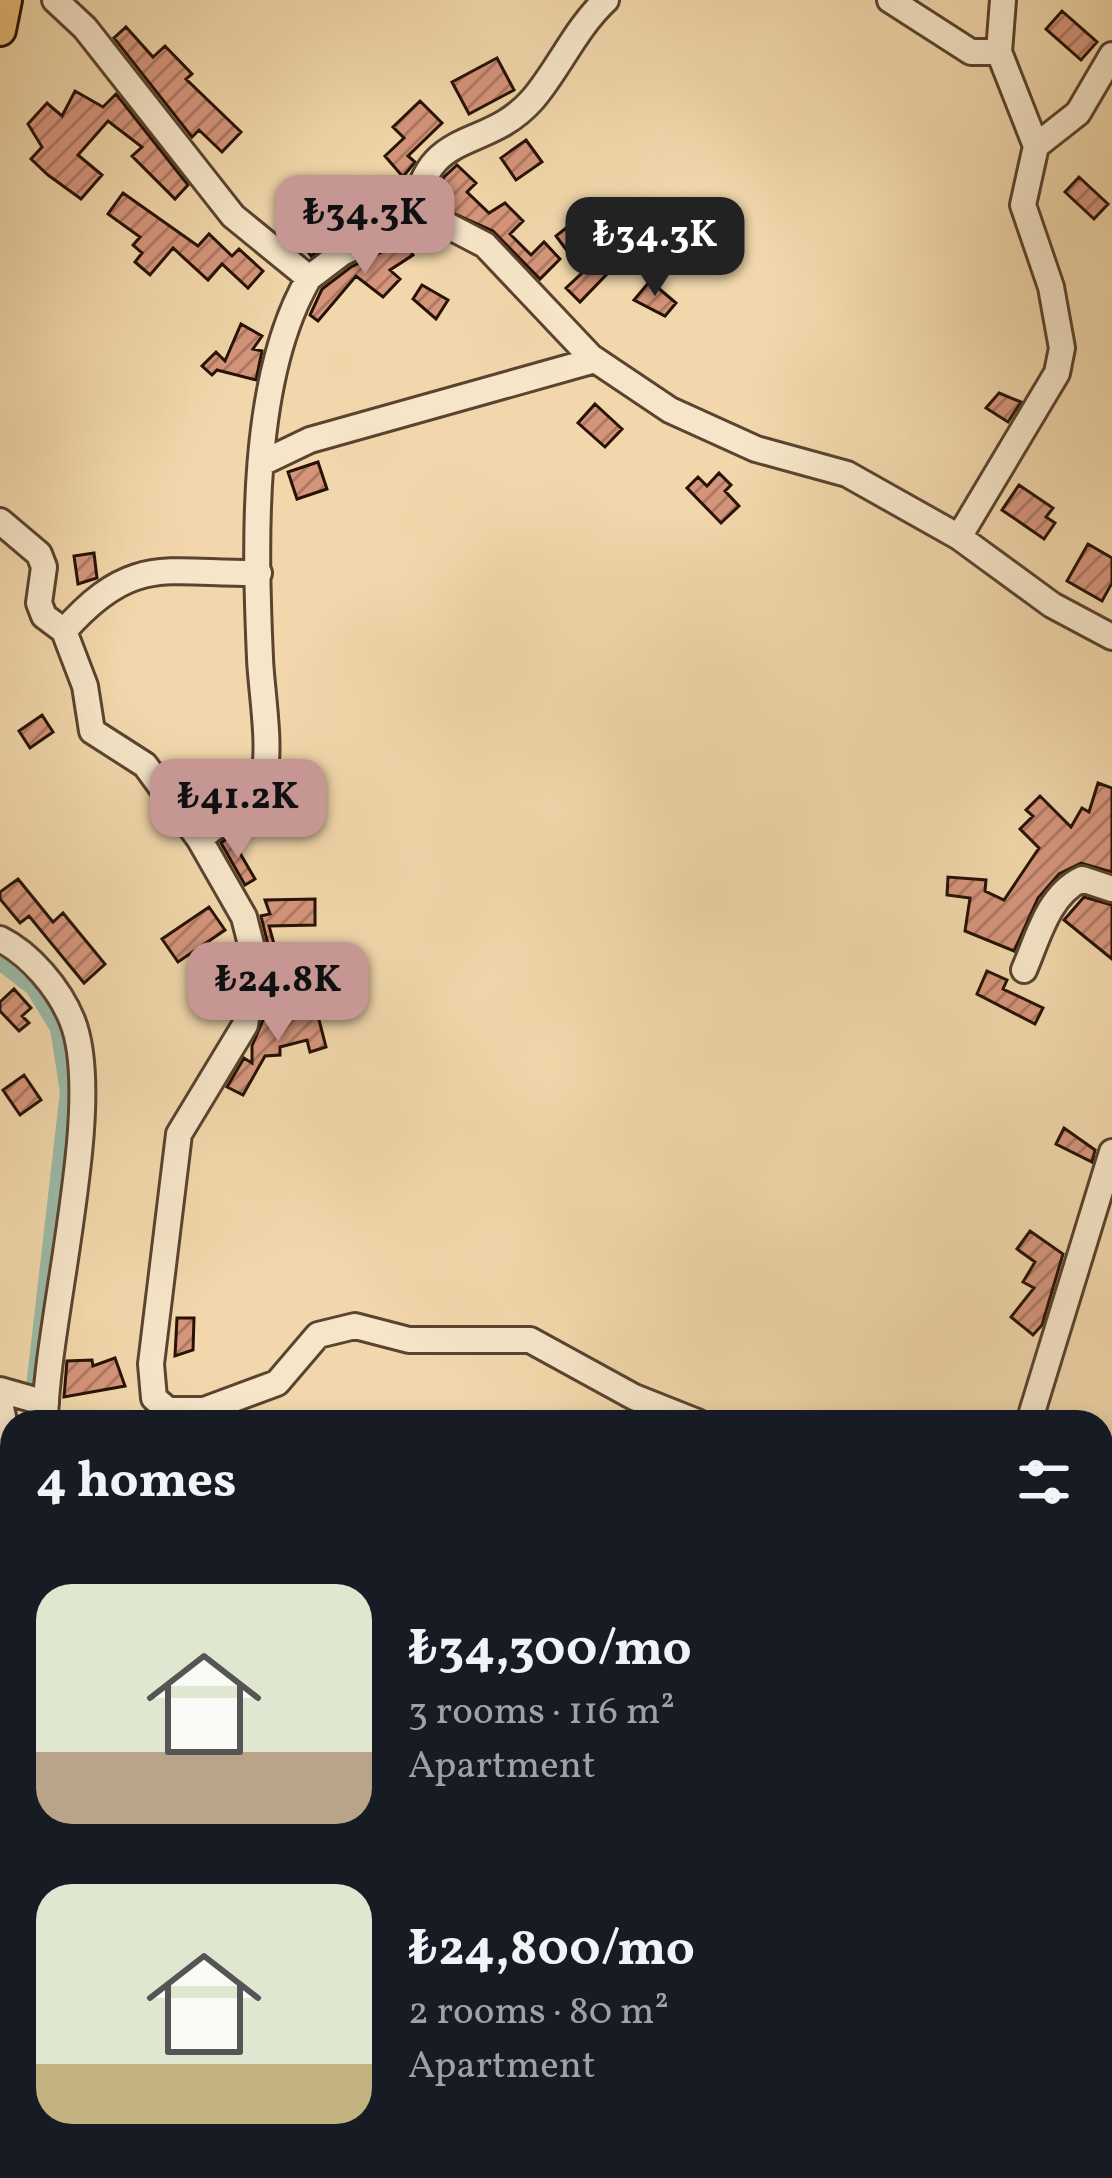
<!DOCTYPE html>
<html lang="en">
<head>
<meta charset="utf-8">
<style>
  body { margin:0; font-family:Vollkorn,serif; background:#242831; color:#f1f3f6; height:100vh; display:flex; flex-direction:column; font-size:45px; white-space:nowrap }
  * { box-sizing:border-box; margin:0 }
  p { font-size:39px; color:#9ea1a6 }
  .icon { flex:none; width:66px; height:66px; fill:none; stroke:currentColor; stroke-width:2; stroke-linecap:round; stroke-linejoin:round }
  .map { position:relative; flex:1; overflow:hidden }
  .panel { position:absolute; left:0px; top:1410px; width:1113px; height:768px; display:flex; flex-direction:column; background:#171b24; border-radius:36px 36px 0 0; box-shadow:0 6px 18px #0003 }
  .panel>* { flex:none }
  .price { position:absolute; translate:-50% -102px; padding:0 27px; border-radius:24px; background:#c59692; color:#111; font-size:39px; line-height:78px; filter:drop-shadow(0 3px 6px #0008) }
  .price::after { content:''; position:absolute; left:50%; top:72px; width:36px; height:27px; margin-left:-18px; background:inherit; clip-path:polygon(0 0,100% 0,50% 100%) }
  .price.current { background:#222; color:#fff }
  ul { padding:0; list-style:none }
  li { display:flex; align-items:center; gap:36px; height:300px; padding:0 36px }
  li span { display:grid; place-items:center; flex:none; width:336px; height:240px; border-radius:36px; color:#555 }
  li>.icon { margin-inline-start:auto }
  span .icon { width:144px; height:144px; fill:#fffc; stroke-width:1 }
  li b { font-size:51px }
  h2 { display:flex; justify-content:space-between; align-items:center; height:144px; padding:0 36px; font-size:51px }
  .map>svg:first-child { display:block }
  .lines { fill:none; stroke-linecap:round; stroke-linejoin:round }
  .canal { stroke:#9bbaa7; stroke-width:18 }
  .building { fill:url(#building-hatch); stroke:#271206; stroke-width:3 }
  .minor-casing { stroke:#5a432f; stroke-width:30 }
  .major-casing { stroke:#271206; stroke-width:36 }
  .minor { stroke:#f6e5c8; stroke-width:24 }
  .major { stroke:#e8bc76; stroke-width:30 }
</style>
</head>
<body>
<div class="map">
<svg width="1112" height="2178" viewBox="0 0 1112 2178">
  <defs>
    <pattern id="building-hatch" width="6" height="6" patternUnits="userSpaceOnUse" patternTransform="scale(3)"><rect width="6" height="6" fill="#d5957b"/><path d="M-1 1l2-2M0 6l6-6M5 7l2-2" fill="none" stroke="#ad7863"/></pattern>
  </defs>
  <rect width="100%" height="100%" fill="#f1d7ab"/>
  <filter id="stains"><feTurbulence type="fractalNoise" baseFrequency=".00167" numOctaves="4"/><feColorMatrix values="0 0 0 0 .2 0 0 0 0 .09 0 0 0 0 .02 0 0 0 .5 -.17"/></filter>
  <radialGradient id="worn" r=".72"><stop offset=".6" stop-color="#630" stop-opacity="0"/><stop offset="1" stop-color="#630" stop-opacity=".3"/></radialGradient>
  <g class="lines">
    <!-- canal -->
    <path class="canal" d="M0,961L34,987L59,1028L69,1092L31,1422
      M1101,1881L1112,1868
      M744,2166L765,2178
      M956,2178L965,2166"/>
  </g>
  <!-- building -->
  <path class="building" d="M1062,11L1097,42L1081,60L1046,29Z
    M126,27L153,57L165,46L192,74L186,79L241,132L222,152L199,130L192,137L114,38Z
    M497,58L514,90L469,114L452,82Z
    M75,91L103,107L116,94L188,185L175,199L132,156L142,147L108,121L78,155L102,175L81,199L48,175L31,159L42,147L28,124L47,103L62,116Z
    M420,101L442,123L408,156L415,162L403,177L385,156L404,138L393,127Z
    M526,140L542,162L516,180L501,158Z
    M457,165L476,183L467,192L489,213L505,203L523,221L510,234L531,255L544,242L560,259L540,279L493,231L433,204L444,177Z
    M1079,177L1108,204L1094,219L1065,192Z
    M123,193L198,246L209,234L232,256L239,249L263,271L248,288L222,264L208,280L173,248L150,275L135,262L142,253L133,245L140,237L108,214Z
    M325,208L344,234L311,256L293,232Z
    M566,228L608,273L580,302L566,288L583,272L556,236Z
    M404,241L413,255L390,270L400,279L383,297L356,276L318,321L310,315L322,289L351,267Z
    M650,281L676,303L665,316L634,300Z
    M422,285L448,300L436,319L413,299Z
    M241,324L262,336L253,349L262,351L256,380L217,370L212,375L202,366L216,352L225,361Z
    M999,393L1021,402L1008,422L986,408Z
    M595,404L622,429L605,447L578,423Z
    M318,462L327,489L297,499L288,472Z
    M719,473L731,485L725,491L739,506L721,523L687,488L698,477L707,486Z
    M1019,485L1053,508L1046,517L1055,523L1044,539L1002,510Z
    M1088,544L1112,558V583L1102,601L1067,581Z
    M94,553L97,578L78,584L74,556Z
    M42,715L53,732L30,748L19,731Z
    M1098,783L1112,788V872L1081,863L1059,874L1038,898L1014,951L965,931L970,898L947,895L948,877L986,880L985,891L1004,900L1039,848L1020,829L1033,816L1026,810L1040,796L1071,827L1082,808L1089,812Z
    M230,836L255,879L245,885L221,843Z
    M18,879L53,922L63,913L105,964L84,983L29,916L20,923L0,899V892Z
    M1084,897L1112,905V959L1064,920Z
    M315,899V925L269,926L276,951L270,953L261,916L270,914L265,900Z
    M209,907L225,930L178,962L162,939Z
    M987,971L1007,980L1003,989L1043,1008L1035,1024L977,994Z
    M14,989L31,1008L22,1016L29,1023L19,1031L0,1011V1002Z
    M317,1012L326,1047L310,1052L307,1040L280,1047V1055L265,1056L243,1095L227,1087L244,1058L252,1063V1046L263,1020Z
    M24,1075L41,1100L20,1115L3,1090Z
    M1064,1128L1095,1150L1092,1162L1056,1144Z
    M1030,1231L1063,1254L1042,1325L1033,1335L1011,1317L1034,1288L1023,1282L1035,1262L1017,1249Z
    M177,1318H194L193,1350L175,1356Z
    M115,1358L125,1386L64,1397L67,1361L92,1360L93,1366Z"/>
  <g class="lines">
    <!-- minor casing -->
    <g class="minor-casing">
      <path id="minor" d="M55,0L85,28L233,216L309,278C250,378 255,544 260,658C261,689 272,750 263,778C251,819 223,813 200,840L244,917L256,964L245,1025L179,1134L151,1364L154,1398L168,1410H204L277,1383L318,1335L355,1326L409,1340H530L634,1397L697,1422
        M890,0L971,52H999
        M1036,146L1078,113L1112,55
        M413,218C426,124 485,154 533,99C560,67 575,29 606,0
        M309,278L342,253L413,218L441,222L485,245L591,357L670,410L756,449L847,474L959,537L1052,605L1112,637
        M262,463L310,440L595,360
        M0,521L39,554L44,567L39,603L44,616L64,631L85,686L92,731L145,765L200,840
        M959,537L1057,373L1062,348L1051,287L1023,205L1036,146L999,52L1003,0
        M64,631C133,553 166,574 259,573
        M0,939C30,954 59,988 72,1020C106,1103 46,1322 45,1422
        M1024,970C1038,938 1048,895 1082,879L1112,889
        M0,1390L46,1403
        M0,1403L12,1458
        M1029,1422L1112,1152
        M1101,1699L1112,1646
        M0,1754L12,1743
        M0,1907L12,1919
        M697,2166L711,2178
        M783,2166L804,2178
        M0,2174L12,2166"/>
    </g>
    <!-- major casing -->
    <g class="major-casing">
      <path id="major" d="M0,30L6,0
        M0,1575L12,1584
        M0,1621L12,1629
        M1101,1828L1112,1815
        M358,2178L364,2166
        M393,2178L399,2166
        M908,2178L916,2166"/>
    </g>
    <!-- minor -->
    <use href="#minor" class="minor"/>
    <!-- major -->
    <use href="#major" class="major"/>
  </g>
  <rect width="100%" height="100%" filter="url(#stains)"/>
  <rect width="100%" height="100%" fill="url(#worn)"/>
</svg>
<b class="price" style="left:365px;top:277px">₺34.3K</b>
<b class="price current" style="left:655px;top:299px">₺34.3K</b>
<b class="price" style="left:238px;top:861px">₺41.2K</b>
<b class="price" style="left:278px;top:1044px">₺24.8K</b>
<section class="panel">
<h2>4 homes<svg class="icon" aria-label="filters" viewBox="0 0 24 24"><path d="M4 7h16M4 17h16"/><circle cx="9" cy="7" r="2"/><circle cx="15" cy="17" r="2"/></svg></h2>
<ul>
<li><span style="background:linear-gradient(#dfe7d0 70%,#b9a48a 0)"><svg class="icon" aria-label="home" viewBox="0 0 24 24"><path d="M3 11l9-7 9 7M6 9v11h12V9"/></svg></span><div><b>₺34,300/mo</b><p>3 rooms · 116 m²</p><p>Apartment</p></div></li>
<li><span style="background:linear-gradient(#dfe7d0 75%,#c2b280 0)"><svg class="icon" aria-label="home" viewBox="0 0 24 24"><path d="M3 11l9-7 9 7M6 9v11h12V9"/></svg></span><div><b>₺24,800/mo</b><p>2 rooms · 80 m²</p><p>Apartment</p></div></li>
</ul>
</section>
</div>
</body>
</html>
